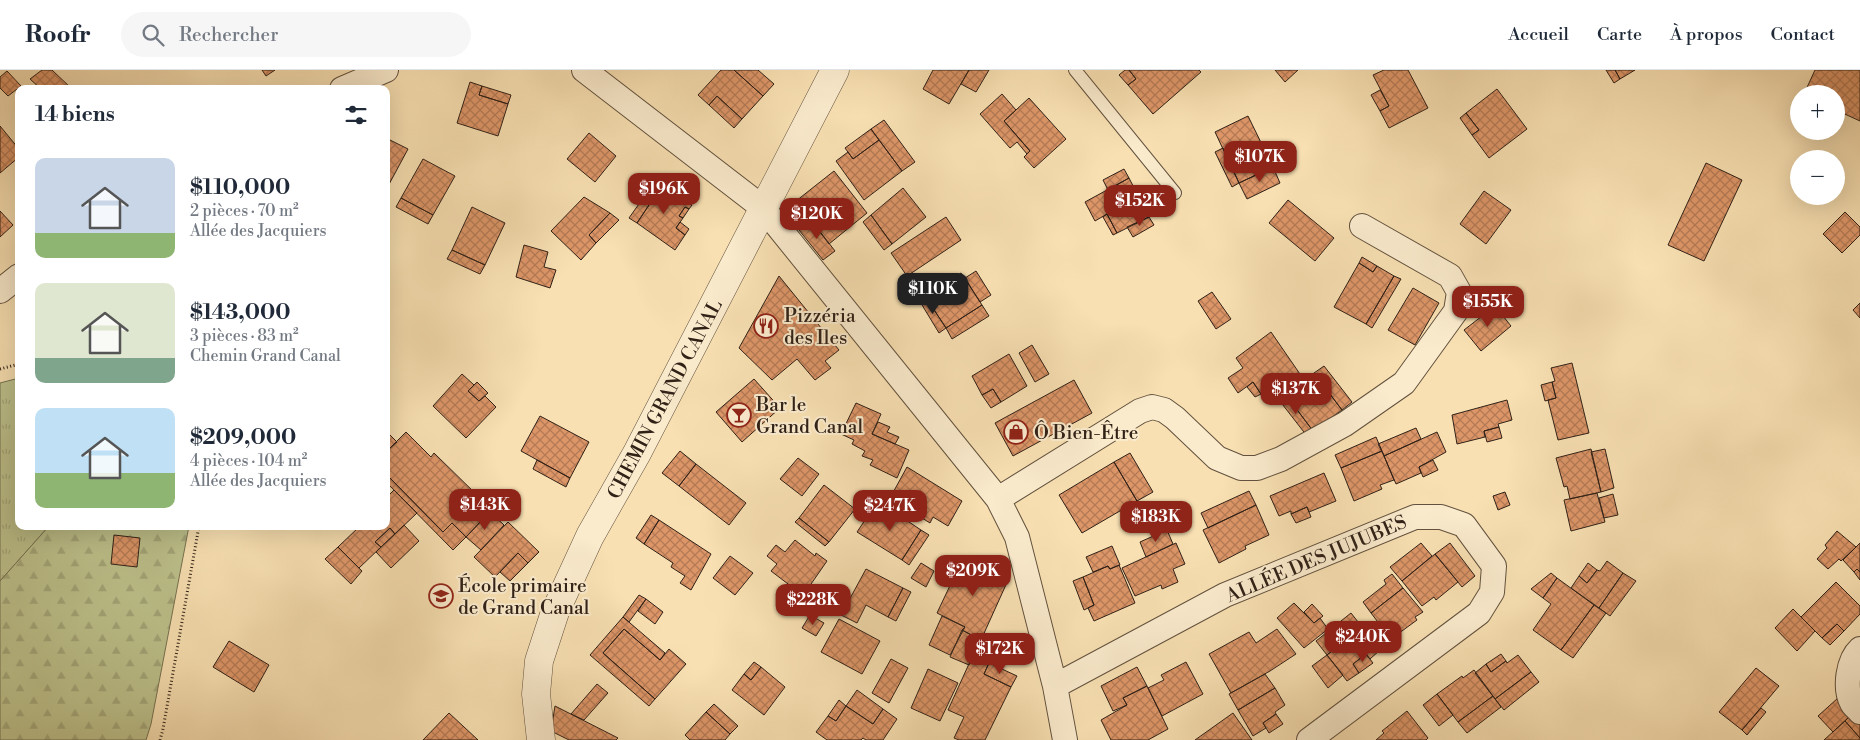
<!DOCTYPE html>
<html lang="fr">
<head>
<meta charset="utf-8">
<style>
  body { margin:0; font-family:"Libre Bodoni",serif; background:#f6f6f7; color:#1f2937; height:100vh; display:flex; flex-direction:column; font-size:19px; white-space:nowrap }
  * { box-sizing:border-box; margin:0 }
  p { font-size:16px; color:#747a83 }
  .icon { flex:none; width:28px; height:28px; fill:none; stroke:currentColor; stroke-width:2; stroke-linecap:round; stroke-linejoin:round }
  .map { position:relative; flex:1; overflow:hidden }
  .side { position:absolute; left:15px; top:15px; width:375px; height:445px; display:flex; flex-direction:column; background:#fff; border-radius:10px; box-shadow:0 5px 20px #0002 }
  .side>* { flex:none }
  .buttons { position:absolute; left:1790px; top:15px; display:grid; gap:10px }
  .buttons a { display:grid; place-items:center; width:55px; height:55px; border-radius:50%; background:#fff; box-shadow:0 5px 20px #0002; font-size:25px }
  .price { position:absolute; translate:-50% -42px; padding:0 11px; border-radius:10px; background:#8f2418; color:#fff; font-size:16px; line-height:32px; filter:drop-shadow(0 1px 2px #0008) }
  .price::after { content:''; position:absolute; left:50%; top:30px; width:15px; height:11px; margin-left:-8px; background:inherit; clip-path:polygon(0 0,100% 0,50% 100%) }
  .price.on { background:#222; color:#fff }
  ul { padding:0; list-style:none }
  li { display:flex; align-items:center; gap:15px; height:125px; padding:0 20px }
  li span { display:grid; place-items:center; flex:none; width:140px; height:100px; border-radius:10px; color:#555 }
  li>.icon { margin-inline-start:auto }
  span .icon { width:60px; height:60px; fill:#fffc; stroke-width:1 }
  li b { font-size:21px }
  h2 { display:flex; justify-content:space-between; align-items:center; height:60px; padding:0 20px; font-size:21px }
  header { display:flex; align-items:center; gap:30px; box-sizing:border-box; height:70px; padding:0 25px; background:#fff; border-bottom:1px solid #e0e1e3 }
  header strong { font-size:24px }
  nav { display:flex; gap:28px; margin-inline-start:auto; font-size:18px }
  .search { width:350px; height:45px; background:#f6f6f7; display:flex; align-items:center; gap:12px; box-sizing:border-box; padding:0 18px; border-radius:28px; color:#747a83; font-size:19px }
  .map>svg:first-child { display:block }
  .grass { fill:url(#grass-tufts); stroke:#767252 }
  .forest { fill:url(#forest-firs); stroke:#767252 }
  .building { fill:url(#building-cross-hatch); stroke:#302117 }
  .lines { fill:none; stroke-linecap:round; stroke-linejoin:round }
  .service-casing { stroke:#62513e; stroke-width:14 }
  .minor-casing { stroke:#62513e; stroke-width:26 }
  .tertiary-casing { stroke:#62513e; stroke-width:29 }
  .path { stroke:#302117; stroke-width:3; stroke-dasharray:1 2.5; stroke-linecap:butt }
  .service { stroke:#faebcd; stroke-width:12 }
  .minor { stroke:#faebcd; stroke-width:24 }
  .tertiary { stroke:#faebcd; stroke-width:28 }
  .labels { text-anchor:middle; stroke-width:4; stroke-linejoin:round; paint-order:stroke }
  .poi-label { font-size:19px; fill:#302117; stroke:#faebcd; text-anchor:start }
  .street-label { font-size:19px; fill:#302117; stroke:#faebcd }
</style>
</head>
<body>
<header>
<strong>Roofr</strong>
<div class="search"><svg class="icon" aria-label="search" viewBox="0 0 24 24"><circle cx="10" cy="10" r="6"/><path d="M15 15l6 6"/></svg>Rechercher</div>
<nav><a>Accueil</a><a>Carte</a><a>À propos</a><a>Contact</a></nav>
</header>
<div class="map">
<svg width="1860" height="670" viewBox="0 0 1860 670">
  <defs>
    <pattern id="grass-tufts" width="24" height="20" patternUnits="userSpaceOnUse" patternTransform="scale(1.25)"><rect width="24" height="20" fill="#bdc28d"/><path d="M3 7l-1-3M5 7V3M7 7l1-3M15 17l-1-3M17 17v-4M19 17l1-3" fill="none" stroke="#a3a679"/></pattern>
    <pattern id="forest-firs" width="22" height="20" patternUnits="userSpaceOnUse" patternTransform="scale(1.25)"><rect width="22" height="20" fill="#bdc28d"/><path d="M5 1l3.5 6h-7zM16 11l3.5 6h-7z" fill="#a3a679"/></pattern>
    <pattern id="building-cross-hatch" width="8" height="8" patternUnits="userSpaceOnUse" patternTransform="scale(1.25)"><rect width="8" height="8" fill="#dd9668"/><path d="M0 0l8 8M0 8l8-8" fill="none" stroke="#b47a55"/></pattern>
  </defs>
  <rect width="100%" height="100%" fill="#f8e0b2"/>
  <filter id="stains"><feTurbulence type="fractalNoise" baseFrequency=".004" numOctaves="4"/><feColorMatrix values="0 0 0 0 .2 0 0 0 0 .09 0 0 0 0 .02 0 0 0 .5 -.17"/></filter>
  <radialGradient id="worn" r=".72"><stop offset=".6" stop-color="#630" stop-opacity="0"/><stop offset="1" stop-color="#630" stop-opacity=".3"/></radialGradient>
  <!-- grass -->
  <path class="grass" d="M19,308V456H49L0,511V313Z"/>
  <!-- forest -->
  <path class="forest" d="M49,456H189L151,654L146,670H0V511Z"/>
  <!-- building -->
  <path class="building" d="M42,0H52L71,18L41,19L30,9Z
    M262,0H275L266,6Z
    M721,0H734L763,26L742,49L717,26L709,35L698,25Z
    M734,0H758L774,14L763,26Z
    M933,0H969L949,34L923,19Z
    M969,0H989L976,22L961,14Z
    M1125,0H1129L1136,9L1128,15L1119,5Z
    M1129,0H1199L1201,2L1153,44L1128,15L1136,9Z
    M1275,0H1298L1285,12Z
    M1384,0H1408L1428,38L1389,58L1380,41L1389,36L1373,5Z
    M1606,0H1615L1620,9L1614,13Z
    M1615,0H1635L1620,9Z
    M1815,0H1860V51L1836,40V24H1804Z
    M7,1L21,16L8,26L0,18V7Z
    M470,12L482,16L479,25L508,34L498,66L457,53Z
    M482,16L511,25L508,34L479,25Z
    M1497,19L1527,59L1489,88L1472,65L1479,60L1466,43Z
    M1380,20L1389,36L1380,41L1371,25Z
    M1002,24L1016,40L1004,51L1030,81L1027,84L1017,72L1010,78L980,44Z
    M717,26L742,49L734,58L709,35Z
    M1029,28L1066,69L1034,98L1024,87L1030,81L1004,51Z
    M1466,43L1479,60L1472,65L1460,48Z
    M1248,46L1273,97L1239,113L1215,62Z
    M884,50L915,92L902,101L871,59Z
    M0,56L19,79V87L0,103Z
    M871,59L879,70L853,89L845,78Z
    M589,63L616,86L595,112L567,89Z
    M386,68L408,79L387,118L386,117Z
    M879,70L902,101L864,130L836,91L848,82L853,89Z
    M1223,78L1239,113L1232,117L1215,82Z
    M423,89L455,106L433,145L401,128Z
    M1706,93L1742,110L1704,191L1668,175Z
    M1273,97L1280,113L1247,129L1239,113Z
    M1124,99L1129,108L1108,120L1103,110Z
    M834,101L867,143L829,174L796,131Z
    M1129,108L1149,147L1117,163L1107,144L1095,151L1085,132Z
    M655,110L692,135L689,139L685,137L679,146L683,148L676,158L685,165L675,180L637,153L653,129L646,124Z
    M903,118L926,147L892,174L871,145Z
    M1484,121L1511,140L1486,174L1460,154Z
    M646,124L653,129L637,153L629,148Z
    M584,127L610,143L589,165L596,173L581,190L551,161Z
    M401,128L433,145L428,154L396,137Z
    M1288,130L1334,168L1315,191L1269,153Z
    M472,137L505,153L485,195L452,180Z
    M685,137L689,139L683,148L679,146Z
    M0,141L13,155L0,167Z
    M1845,142L1860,157V165L1842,183L1823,164Z
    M610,143L619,150L596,173L589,165Z
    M1107,144L1117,163L1113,165L1103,147Z
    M871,145L892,174L884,180L863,152Z
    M946,147L961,170L907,206L891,183Z
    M1149,147L1154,155L1133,167L1127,157Z
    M811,150L835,181L823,190L799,160Z
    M680,152L689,159L685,165L676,158Z
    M524,175L548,182L544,197L556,200L550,218L516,207Z
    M452,180L485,195L480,204L447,189Z
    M1362,187L1377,196L1373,202L1359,193Z
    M1359,193L1373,202L1377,196L1394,206L1366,254L1334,237Z
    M976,201L991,225L980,232L965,208Z
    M961,203L982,235L946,258L925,226Z
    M779,206L839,280L825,291L831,298L815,310L797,289L772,310L739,278Z
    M1394,206L1401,209L1372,258L1366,254Z
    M1413,218L1439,233L1415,275L1388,260Z
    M1212,222L1231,249L1216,259L1198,231Z
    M925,226L946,258L939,263L919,230Z
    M1860,233V248L1853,240Z
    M982,235L989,246L952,269L946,258Z
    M1495,236L1511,256L1481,281L1464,260Z
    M1271,262L1302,307L1266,332L1253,312L1238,323L1228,308L1243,298L1236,288Z
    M1032,275L1049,304L1035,312L1019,283Z
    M1009,284L1027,316L1001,332L993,319L982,325L972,306Z
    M1572,293L1589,363L1558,370L1548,330L1556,328L1552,312L1555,311L1551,298Z
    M1324,296L1352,332L1342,340L1314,303Z
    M1314,303L1342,340L1313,361L1286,325Z
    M462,304L474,315L468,321L479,331L485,326L496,337L466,368L433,336Z
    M754,309L780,338L742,372L716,342Z
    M1074,310L1092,343L1013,386L995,353Z
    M477,312L488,323L479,331L468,321Z
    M1253,312L1261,324L1255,327L1247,317Z
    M1552,312L1556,328L1545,331L1541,315Z
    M993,319L1001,332L991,338L982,325Z
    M1286,325L1313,361L1307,366L1279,330Z
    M1507,330L1512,350L1498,354L1499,357L1484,361L1485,367L1457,374L1452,345Z
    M856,333L881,344L872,364L909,380L897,408L870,395L873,390L862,386L865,381L852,374L854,370L841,364Z
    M540,346L589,372L570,408L521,381Z
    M878,352L890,357L887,362L899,367L895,374L872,364Z
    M1499,357L1502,368L1487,372L1484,361Z
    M1416,358L1421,369L1384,386L1378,374Z
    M386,361L397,372L386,382Z
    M406,362L431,387L434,383L479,427L469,437L481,451L466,467L452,453L443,462L386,404V382Z
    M1437,362L1446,382L1419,397L1421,403L1396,414L1384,386Z
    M1376,367L1382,381L1341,398L1335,385Z
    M1591,379L1601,422L1570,429L1567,416L1564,417L1556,388Z
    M1605,379L1614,418L1601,422L1591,382Z
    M680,381L696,394L679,416L662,403Z
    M1382,381L1394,410L1380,415L1382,419L1354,431L1341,398Z
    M1130,383L1153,422L1137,431L1114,392Z
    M798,388L819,404L802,426L780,409Z
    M537,390L570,408L566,417L533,399Z
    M1433,390L1438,400L1423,407L1419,397Z
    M1114,392L1137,431L1082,463L1059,425Z
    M696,394L746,433L729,455L679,416Z
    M907,397L962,431L948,456L933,447L930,453L890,428Z
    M1324,403L1336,431L1309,442L1307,437L1291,444V441L1279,446L1270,426Z
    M386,404L443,462L452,453L466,467L453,480L386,412Z
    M824,415L855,439L829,472L799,448Z
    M394,420L417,443L395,464L390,458L375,472L381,477L359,498L338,477L360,456H386V428Z
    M1249,421L1256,435L1208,458L1201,443Z
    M1505,422L1510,435L1498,440L1493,426Z
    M1597,423L1605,452L1571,461L1564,430Z
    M1613,424L1618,445L1604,448L1599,428Z
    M496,429L506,439L497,449L487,439Z
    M1256,435L1269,465L1245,476L1246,479L1219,493L1203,460Z
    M1307,437L1311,447L1296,453L1291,444Z
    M873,438L887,448L891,440L921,460L902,490L857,462Z
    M490,442L504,455L481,480L466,467Z
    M651,445L659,450L644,474L636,468Z
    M799,448L829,472L825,476L795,452Z
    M659,450L711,484L691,520L680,513L685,506L671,497L673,493L644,474Z
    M508,452L539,482L528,493L518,483L495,507L474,487Z
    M404,455L419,471L391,498L376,482Z
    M390,458L395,464L381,477L375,472Z
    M921,460L929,465L909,495L902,490Z
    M1167,460L1173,474L1146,487L1140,472Z
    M1837,461L1856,477L1841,491L1839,489L1828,499L1817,489L1827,478L1825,475Z
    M114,465L140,468L137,497L111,494Z
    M795,470L815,486L816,483L827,491L802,527L790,520L792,517L771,501L777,494L767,486L776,475L785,482Z
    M1176,473L1185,494L1173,499L1178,512L1162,519L1161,515L1135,526L1122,498Z
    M1421,473L1432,486L1402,511L1390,497Z
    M1450,473L1475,506L1462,517L1435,484Z
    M1860,473V502L1857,499L1854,502L1843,490Z
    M1112,476L1120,495L1110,499L1108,496L1093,502L1086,487Z
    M338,477L362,501L351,514L325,489Z
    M518,483L528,493L510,511L500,502Z
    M1435,484L1458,512L1436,530L1434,527L1422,536L1402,511Z
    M730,486L753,503L735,525L713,508Z
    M964,486L1009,508L981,570L962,560L965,557L937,543Z
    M1607,491L1623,503L1599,538L1571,518L1579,506L1587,513L1597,500L1600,501Z
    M921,493L934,501L926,517L911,508Z
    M1588,493L1597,500L1587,513L1579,506Z
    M1119,495L1135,533L1094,551L1088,538L1094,535L1083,507L1108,496L1110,499Z
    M866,499L903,518L888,547L866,535L857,553L841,545Z
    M1857,499L1860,502V510L1854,502Z
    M1551,503L1557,508L1543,528L1531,519Z
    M1623,503L1636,511L1610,546L1599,538Z
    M1392,504L1403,518L1371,543L1363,532L1386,514L1384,510Z
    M1083,507L1094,535L1084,540L1073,511Z
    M1557,508L1594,535L1561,580L1533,560L1551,534L1543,528Z
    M1836,512L1860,536V544L1844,561L1837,554L1822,568L1801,547Z
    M903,518L911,522L896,551L888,547Z
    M1403,518L1423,542L1415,547L1417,550L1391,569L1371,543Z
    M639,525L646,529L629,552L623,547Z
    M646,529L663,542L655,554L638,541Z
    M1294,533L1314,553L1320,548L1328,559L1304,578L1277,548Z
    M1312,534L1323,546L1314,553L1304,542Z
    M1594,535L1606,543L1573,588L1561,580Z
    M1793,539L1815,561L1797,581L1775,558Z
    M1351,543L1362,557L1327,585L1316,571Z
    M810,545L824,553L816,566L802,558Z
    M942,546L965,557L950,585L929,575Z
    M623,547L665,583L660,590L624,559L603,583L655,629L649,636L590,585Z
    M839,549L880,571L862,604L821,582Z
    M1837,554L1844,561L1830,575L1822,568Z
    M1362,557L1380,580L1370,589L1366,584L1353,594L1359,603L1347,611L1327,585Z
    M624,559L660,590L669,579L686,594L655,629L603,583Z
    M1277,559L1296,584L1270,601L1231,623L1209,584L1249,562L1256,573Z
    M962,560L981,570L969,595L950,587Z
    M229,571L269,595L254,622L213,597Z
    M1366,584L1373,593L1359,603L1353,594Z
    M1501,584L1506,591L1491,602L1486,594Z
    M973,585L989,593L984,604L1011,617L985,670H959L954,668L964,647L948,640Z
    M1327,585L1343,605L1328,618L1312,596Z
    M1518,585L1531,602L1495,629L1475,603L1486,594L1491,602L1506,591L1507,593Z
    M891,589L908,598L889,633L872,623Z
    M754,592L761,597L751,610L744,604Z
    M1186,592L1203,624L1162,646L1148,618L1164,610L1161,605Z
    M989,593L1017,606L1011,617L984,604Z
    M761,597L785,617L764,645L732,620L744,604L751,610Z
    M1137,597L1147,616L1123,628L1127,635L1113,641L1101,616Z
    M1756,598L1779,616L1742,660L1719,642Z
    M928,599L958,613L940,651L911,638Z
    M1474,600L1493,626L1458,652L1437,624L1462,606L1463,608Z
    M1531,602L1539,612L1504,640L1495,629Z
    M1265,604L1275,618L1238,640L1229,624Z
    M597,614L608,623L584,650L571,644Z
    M1147,616L1168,659L1148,670H1111L1101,650L1127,635L1123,628Z
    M1275,618L1285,635L1275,642L1276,644L1263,653L1266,658L1253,666L1238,640Z
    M857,620L883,639L873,654L846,636Z
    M1437,624L1453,645L1439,656L1423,635Z
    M1493,626L1501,637L1467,663L1458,652Z
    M1838,628L1853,643L1833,662L1818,646Z
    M839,630L846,636L836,651L828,646Z
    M714,634L738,656L730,664L706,642Z
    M555,636L618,668L616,670H569L551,661Z
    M846,636L873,654L883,639L897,649L883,670H866L863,668L861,670H827L816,662L828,646L836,651Z
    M1761,638L1766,642L1747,665L1742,660Z
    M1407,641L1428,668L1426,670H1376L1384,663L1382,661Z
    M706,642L730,664L725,670H690L685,665Z
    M449,643L478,670H423Z
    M1233,643L1252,670H1195Z
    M1853,643L1860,651V668L1845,651Z
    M1276,644L1283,654L1269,663L1263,653Z
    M1845,651L1860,668V670H1824Z"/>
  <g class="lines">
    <!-- service casing -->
    <g class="service-casing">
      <path id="service" d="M1075,0L1175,123"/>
    </g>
    <!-- minor casing -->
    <g class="minor-casing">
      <path id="minor" d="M584,0L763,138L998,429L1017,467L1055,616L1065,670
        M342,19L386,0
        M0,221L19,206
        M998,429L1140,341L1152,337L1164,340L1175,348L1217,388L1241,398H1257L1281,389L1345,354L1404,313L1456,241L1459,222L1450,206L1362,156
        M1860,579C1848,590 1844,618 1852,633C1853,636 1858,639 1860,642
        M1055,616L1225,525L1415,447H1441L1464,455L1494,496L1492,522L1479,543L1309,670"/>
    </g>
    <!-- tertiary casing -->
    <g class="tertiary-casing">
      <path id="tertiary" d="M541,670L536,624L539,591L555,542L590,466L637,383L835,0"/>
    </g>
    <!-- path -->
    <path class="path" d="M0,299L19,294
      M160,670L163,659L199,456"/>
    <!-- service -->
    <use href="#service" class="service"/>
    <!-- minor -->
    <use href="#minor" class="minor"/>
    <!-- tertiary -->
    <use href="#tertiary" class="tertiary"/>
  </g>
  <!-- icons -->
  <defs>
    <g id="restaurant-ring" transform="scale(1.25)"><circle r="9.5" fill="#faebcd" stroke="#8f2418" stroke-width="1.5"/><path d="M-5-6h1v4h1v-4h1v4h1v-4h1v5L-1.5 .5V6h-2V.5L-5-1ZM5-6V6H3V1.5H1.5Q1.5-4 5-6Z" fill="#8f2418"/></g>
    <g id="bar-ring" transform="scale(1.25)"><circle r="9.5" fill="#faebcd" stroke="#8f2418" stroke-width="1.5"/><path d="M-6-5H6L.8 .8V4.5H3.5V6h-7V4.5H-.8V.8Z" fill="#8f2418"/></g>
    <g id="shop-ring" transform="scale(1.25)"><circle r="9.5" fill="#faebcd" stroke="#8f2418" stroke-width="1.5"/><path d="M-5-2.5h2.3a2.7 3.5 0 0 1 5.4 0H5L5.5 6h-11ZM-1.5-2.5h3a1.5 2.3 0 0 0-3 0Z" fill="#8f2418"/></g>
    <g id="school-ring" transform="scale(1.25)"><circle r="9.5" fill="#faebcd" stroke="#8f2418" stroke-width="1.5"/><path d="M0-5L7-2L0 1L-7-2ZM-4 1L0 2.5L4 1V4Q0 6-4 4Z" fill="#8f2418"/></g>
  </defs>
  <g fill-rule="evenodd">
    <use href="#restaurant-ring" x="766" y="256"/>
    <use href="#bar-ring" x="739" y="345"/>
    <use href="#shop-ring" x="1016" y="362"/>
    <use href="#school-ring" x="441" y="526"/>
  </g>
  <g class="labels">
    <!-- poi labels -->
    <g class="poi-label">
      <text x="784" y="252">Pizzéria<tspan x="784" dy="22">des Iles</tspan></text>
      <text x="756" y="341">Bar le<tspan x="756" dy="22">Grand Canal</tspan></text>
      <text x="1034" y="369">Ô Bien-Être</text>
      <text x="458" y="522">École primaire<tspan x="458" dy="22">de Grand Canal</tspan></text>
    </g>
    <!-- street labels -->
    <g class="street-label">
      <text transform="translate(664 329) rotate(-62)" y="7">CHEMIN GRAND CANAL</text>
      <text transform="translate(1316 488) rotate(-23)" y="7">ALLÉE DES JUJUBES</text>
    </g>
  </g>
  <rect width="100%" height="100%" filter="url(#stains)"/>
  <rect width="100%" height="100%" fill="url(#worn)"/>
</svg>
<div class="buttons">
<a>+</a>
<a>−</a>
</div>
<b class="price" style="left:1260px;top:113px">$107K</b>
<b class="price" style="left:664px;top:145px">$196K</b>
<b class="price" style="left:1140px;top:157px">$152K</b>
<b class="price" style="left:817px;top:170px">$120K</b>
<b class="price on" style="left:933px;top:245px">$110K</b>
<b class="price" style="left:1488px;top:258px">$155K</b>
<b class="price" style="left:1296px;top:345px">$137K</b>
<b class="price" style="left:485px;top:461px">$143K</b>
<b class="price" style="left:890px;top:462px">$247K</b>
<b class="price" style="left:1156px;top:473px">$183K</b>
<b class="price" style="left:973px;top:527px">$209K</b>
<b class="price" style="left:813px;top:556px">$228K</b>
<b class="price" style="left:1363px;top:593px">$240K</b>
<b class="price" style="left:1000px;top:605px">$172K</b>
<section class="side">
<h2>14 biens<svg class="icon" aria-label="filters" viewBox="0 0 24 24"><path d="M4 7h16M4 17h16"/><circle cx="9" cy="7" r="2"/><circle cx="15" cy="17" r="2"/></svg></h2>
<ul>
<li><span style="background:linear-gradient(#c9d6e8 75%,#8fb573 0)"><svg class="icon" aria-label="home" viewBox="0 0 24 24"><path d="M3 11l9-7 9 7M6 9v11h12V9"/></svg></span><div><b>$110,000</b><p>2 pièces · 70 m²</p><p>Allée des Jacquiers</p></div></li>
<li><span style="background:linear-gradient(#dfe7d0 75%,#7fa58c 0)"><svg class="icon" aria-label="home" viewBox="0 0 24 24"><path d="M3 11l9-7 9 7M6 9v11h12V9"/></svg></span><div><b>$143,000</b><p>3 pièces · 83 m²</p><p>Chemin Grand Canal</p></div></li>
<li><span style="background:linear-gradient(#bfe0f5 65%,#8fb573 0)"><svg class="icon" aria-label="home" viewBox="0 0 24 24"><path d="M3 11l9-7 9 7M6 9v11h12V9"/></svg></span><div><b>$209,000</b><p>4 pièces · 104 m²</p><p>Allée des Jacquiers</p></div></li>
</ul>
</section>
</div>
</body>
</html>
